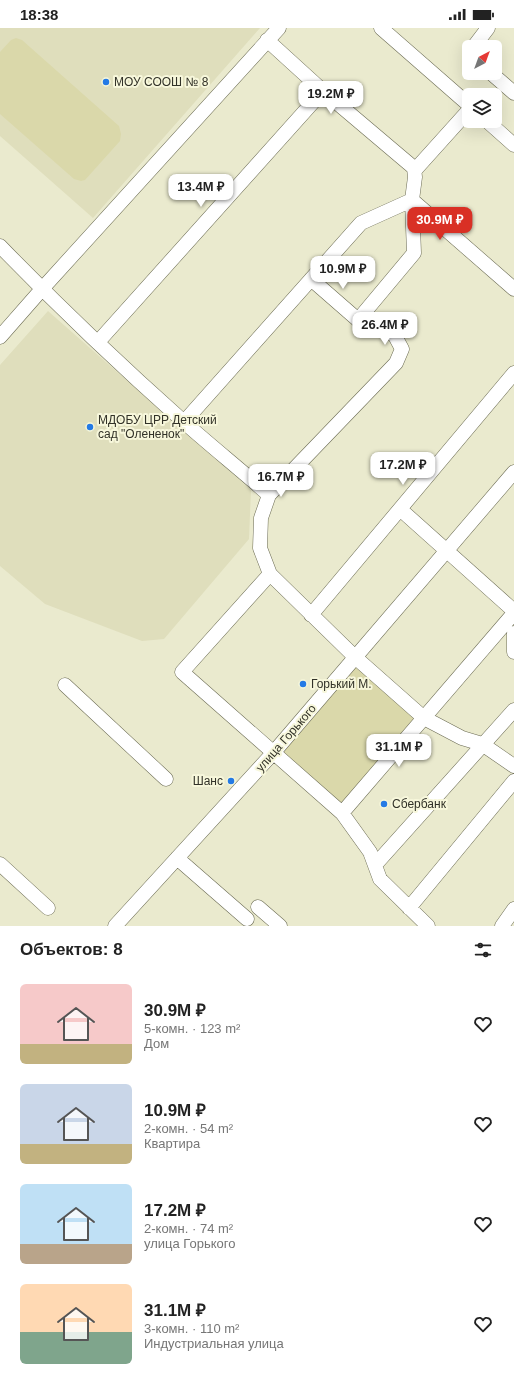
<!DOCTYPE html>
<html lang="ru">
<head>
<meta charset="utf-8">
<style>
  body { margin:0; font-family:Helvetica,sans-serif; background:#f6f6f6; color:#222; height:100vh; display:flex; flex-direction:column; font-size:15px; white-space:nowrap }
  * { box-sizing:border-box; margin:0 }
  p { font-size:13px; color:#767676 }
  .icon { flex:none; width:22px; height:22px; fill:none; stroke:currentColor; stroke-width:2; stroke-linecap:round; stroke-linejoin:round }
  .map { position:relative; height:898px; overflow:hidden }
  .drawer { display:flex; flex-direction:column; background:#fff; flex:1 }
  .drawer>* { flex:none }
  .needle { width:26px; rotate:41deg }
  .tools { position:absolute; left:462px; top:12px; display:grid; gap:8px }
  .tools a { display:grid; place-items:center; width:40px; height:40px; border-radius:6px; background:#fff; box-shadow:0 4px 16px #0002; font-size:20px }
  .price { position:absolute; translate:-50% -34px; padding:0 9px; border-radius:8px; background:#fff; color:#222; font-size:13px; line-height:26px; filter:drop-shadow(0 1px 2px #0008) }
  .price::after { content:''; position:absolute; left:50%; top:24px; width:12px; height:9px; margin-left:-6px; background:inherit; clip-path:polygon(0 0,100% 0,50% 100%) }
  .price.on { background:#d93025; color:#fff }
  ul { padding:0; list-style:none }
  li { display:flex; align-items:center; gap:12px; height:100px; padding:0 20px }
  li span { display:grid; place-items:center; flex:none; width:112px; height:80px; border-radius:6px; color:#555 }
  li>.icon { margin-inline-start:auto }
  span .icon { width:48px; height:48px; fill:#fffc; stroke-width:1 }
  li b { font-size:17px }
  h2 { display:flex; justify-content:space-between; align-items:center; height:48px; padding:0 20px; font-size:17px }
  .status { display:flex; justify-content:space-between; align-items:center; height:28px; padding:0 20px; background:#fff; direction:ltr }
  .status svg { height:11px; fill:currentColor }
  .map>svg:first-child { display:block }
  .built { fill:#dfdebc }
  .green { fill:#dad8aa }
  .lines { fill:none; stroke-linecap:round; stroke-linejoin:round }
  .minor-casing { stroke:#6b6b53; stroke-width:15 }
  .minor { stroke:#fff; stroke-width:14 }
  .poi-dot { fill:#247ae5; stroke:#f7f7db; stroke-width:1.5 }
  .labels { text-anchor:middle; stroke-width:4; stroke-linejoin:round; paint-order:stroke }
  .poi-label { font-size:12px; fill:#323228; stroke:#f7f7db; text-anchor:start }
  .street-label { font-size:12px; fill:#323228; stroke:#f7f7db }
</style>
</head>
<body>
<div class="status"><b>18:38</b><svg viewBox="0 0 49 12"><path d="M0 12V9h3v3zM5 12V6h3v6zM10 12V3h3v9zM15 12V0h3v12zM26 1h20v11H26zM47 4h2v5h-2z"/></svg></div>
<div class="map">
<svg width="514" height="898" viewBox="0 0 514 898">
  <rect width="100%" height="100%" fill="#eaeace"/>
  <!-- built -->
  <path class="built" d="M0,0H260L93,190L0,108Z
    M48,283L251,462L249,511L164,611L142,613L45,576L0,538V337Z"/>
  <!-- green -->
  <path class="green" d="M16,10L22,12L119,98L121,106L120,113L85,152L81,153L74,151L0,86V24L11,12Z
    M355,629L424,690L342,785L274,724Z"/>
  <g class="lines">
    <!-- minor casing -->
    <g class="minor-casing">
      <path id="minor" d="M381,0L469,77
        M267,12L323,63L414,140L415,149L412,172L514,261
        M476,19L475,17L488,0
        M491,45L514,65
        M487,93L514,117
        M415,142L469,82
        M0,218C59,279 121,338 184,394C212,419 241,442 269,467L261,490L260,520L270,546L355,629L424,690L462,710L482,716L514,738
        M311,251L358,292
        M0,309L42,261L279,0
        M98,314L323,63
        M184,394L361,195L412,172L414,225L358,292L379,296L395,308L402,321L396,335L269,467
        M400,481L514,583
        M270,546L182,644L342,785
        M311,587L514,345
        M514,605V624
        M65,657L166,751
        M177,830L247,891
        M0,836L48,880
        M375,837L514,682
        M258,879L280,898
        M409,880L514,753
        M115,898L274,724L514,444
        M428,898L380,851L370,824L342,785L514,585
        M502,898L514,881"/>
    </g>
    <!-- minor -->
    <use href="#minor" class="minor"/>
  </g>
  <!-- markers -->
  <g class="poi-dot">
    <circle cx="106" cy="54" r="4"/>
    <circle cx="90" cy="399" r="4"/>
    <circle cx="303" cy="656" r="4"/>
    <circle cx="231" cy="753" r="4"/>
    <circle cx="384" cy="776" r="4"/>
  </g>
  <g class="labels">
    <!-- poi labels -->
    <g class="poi-label">
      <text x="114" y="58">МОУ СООШ № 8</text>
      <text x="98" y="396">МДОБУ ЦРР Детский<tspan x="98" dy="14">сад "Олененок"</tspan></text>
      <text x="311" y="660">Горький М.</text>
      <text x="223" y="757" text-anchor="end">Шанс</text>
      <text x="392" y="780">Сбербанк</text>
    </g>
    <!-- street labels -->
    <g class="street-label">
      <text transform="translate(286 710) rotate(-49)" y="4">улица Горького</text>
    </g>
  </g>
</svg>
<div class="tools">
<a><svg class="needle" viewBox="-14 -14 28 28"><path d="M0-13l5 13h-10z" fill="#e53935"/><path d="M0 13l5-13h-10z" fill="#767676"/></svg></a>
<a><svg class="icon" aria-label="layers" viewBox="0 0 24 24"><path d="M12 4l9 5-9 5-9-5zM3 14l9 5 9-5"/></svg></a>
</div>
<b class="price" style="left:331px;top:87px">19.2M ₽</b>
<b class="price" style="left:201px;top:180px">13.4M ₽</b>
<b class="price on" style="left:440px;top:213px">30.9M ₽</b>
<b class="price" style="left:343px;top:262px">10.9M ₽</b>
<b class="price" style="left:385px;top:318px">26.4M ₽</b>
<b class="price" style="left:403px;top:458px">17.2M ₽</b>
<b class="price" style="left:281px;top:470px">16.7M ₽</b>
<b class="price" style="left:399px;top:740px">31.1M ₽</b>
</div>
<section class="drawer">
<h2>Объектов: 8<svg class="icon" aria-label="filters" viewBox="0 0 24 24"><path d="M4 7h16M4 17h16"/><circle cx="9" cy="7" r="2"/><circle cx="15" cy="17" r="2"/></svg></h2>
<ul>
<li><span style="background:linear-gradient(#f6c9c9 75%,#c2b280 0)"><svg class="icon" aria-label="home" viewBox="0 0 24 24"><path d="M3 11l9-7 9 7M6 9v11h12V9"/></svg></span><div><b>30.9M ₽</b><p>5-комн. · 123 m²</p><p>Дом</p></div><svg class="icon" aria-label="heart" viewBox="0 0 24 24"><path d="M12 20l-8-8c-3-5 5-10 8-4 3-6 11-1 8 4z"/></svg></li>
<li><span style="background:linear-gradient(#c9d6e8 75%,#c2b280 0)"><svg class="icon" aria-label="home" viewBox="0 0 24 24"><path d="M3 11l9-7 9 7M6 9v11h12V9"/></svg></span><div><b>10.9M ₽</b><p>2-комн. · 54 m²</p><p>Квартира</p></div><svg class="icon" aria-label="heart" viewBox="0 0 24 24"><path d="M12 20l-8-8c-3-5 5-10 8-4 3-6 11-1 8 4z"/></svg></li>
<li><span style="background:linear-gradient(#bfe0f5 75%,#b9a48a 0)"><svg class="icon" aria-label="home" viewBox="0 0 24 24"><path d="M3 11l9-7 9 7M6 9v11h12V9"/></svg></span><div><b>17.2M ₽</b><p>2-комн. · 74 m²</p><p>улица Горького</p></div><svg class="icon" aria-label="heart" viewBox="0 0 24 24"><path d="M12 20l-8-8c-3-5 5-10 8-4 3-6 11-1 8 4z"/></svg></li>
<li><span style="background:linear-gradient(#ffd9b3 60%,#7fa58c 0)"><svg class="icon" aria-label="home" viewBox="0 0 24 24"><path d="M3 11l9-7 9 7M6 9v11h12V9"/></svg></span><div><b>31.1M ₽</b><p>3-комн. · 110 m²</p><p>Индустриальная улица</p></div><svg class="icon" aria-label="heart" viewBox="0 0 24 24"><path d="M12 20l-8-8c-3-5 5-10 8-4 3-6 11-1 8 4z"/></svg></li>
</ul>
</section>
</body>
</html>
